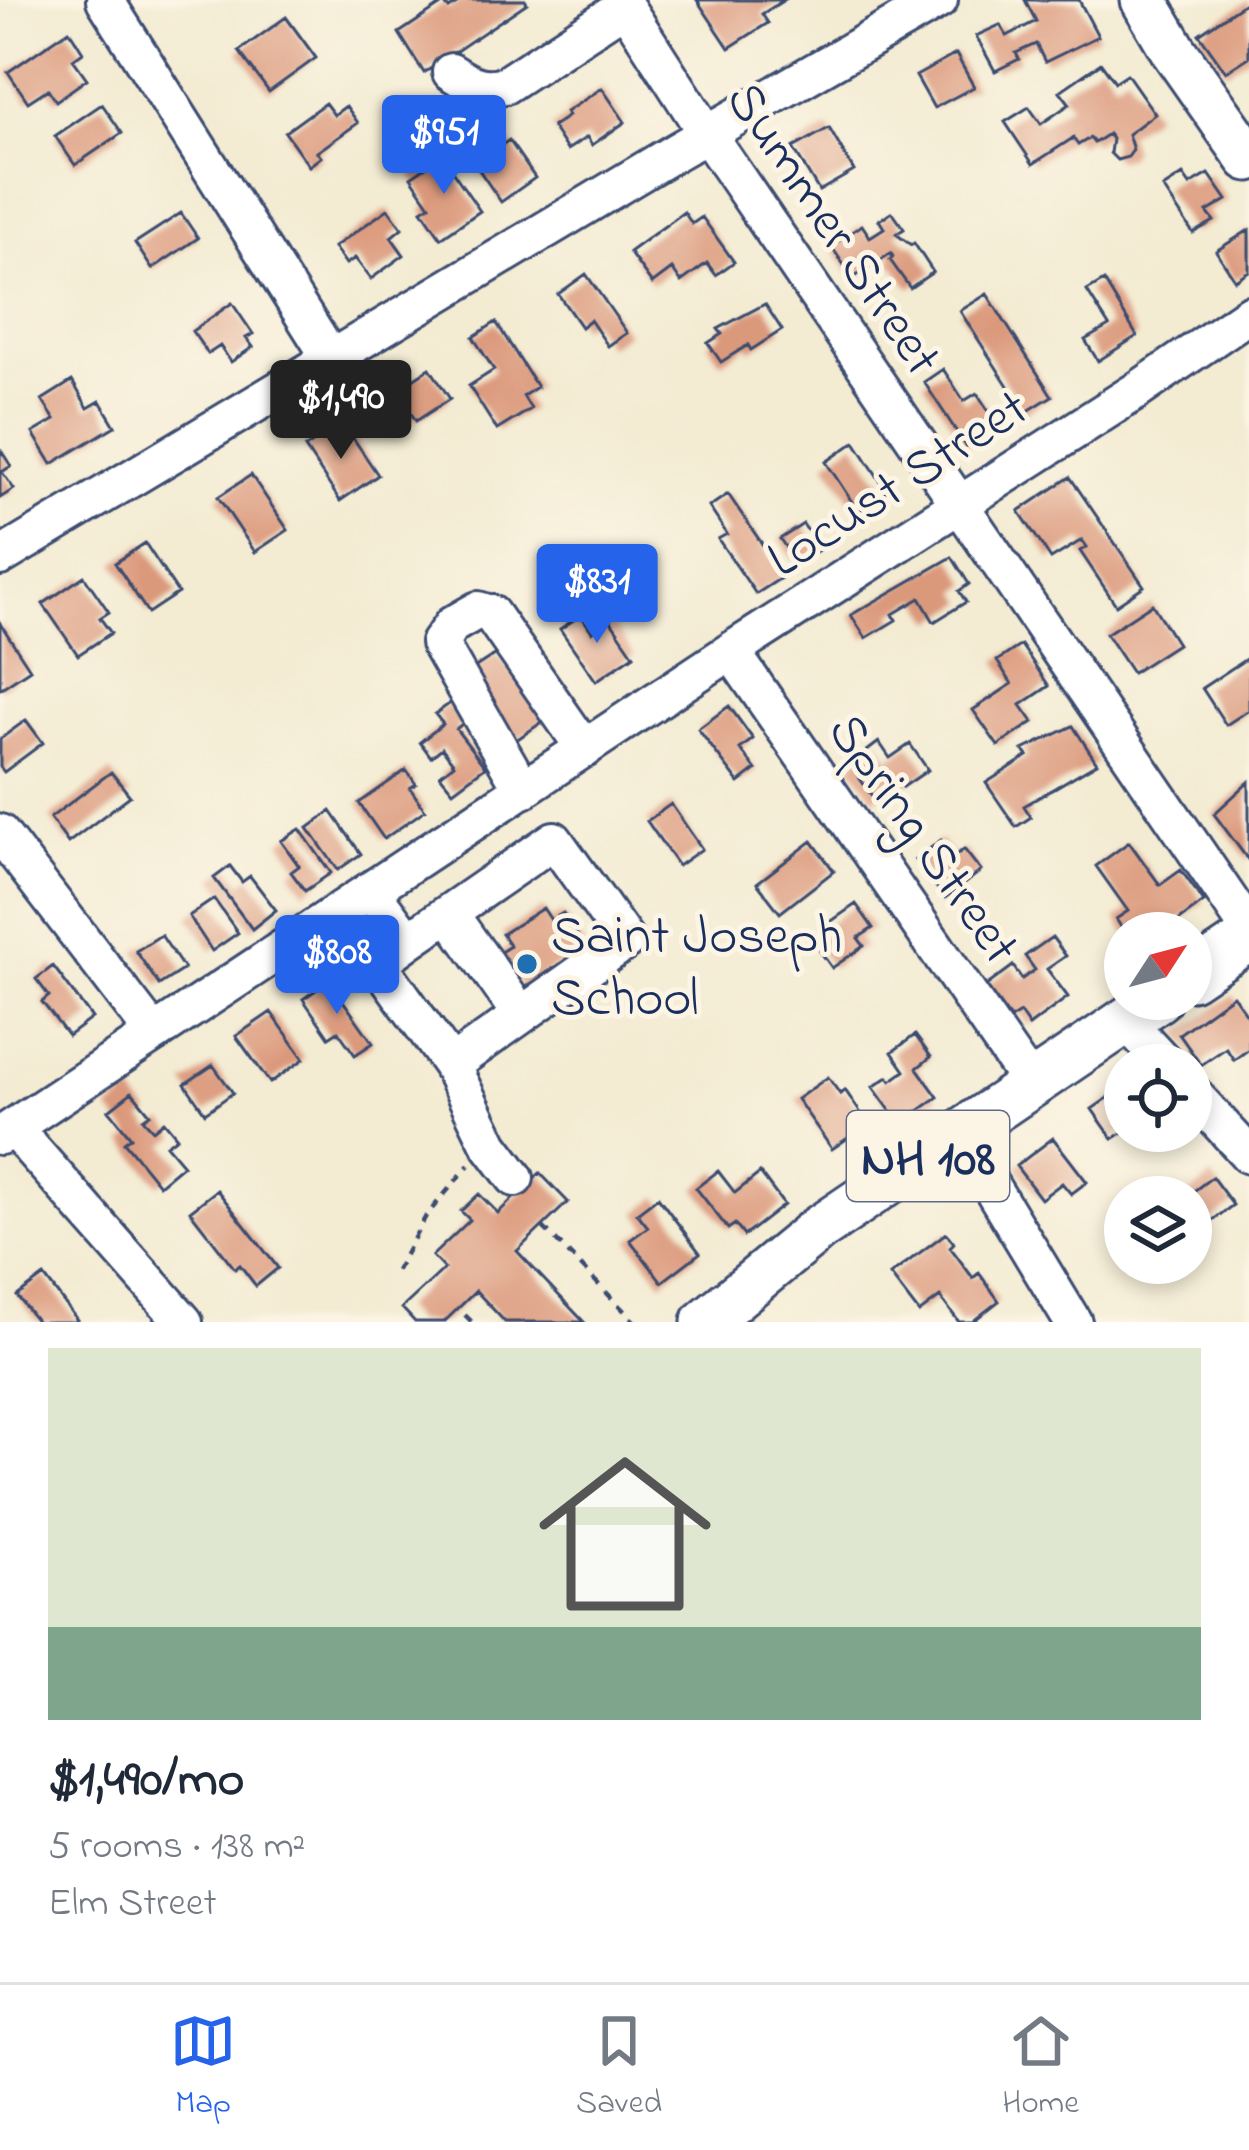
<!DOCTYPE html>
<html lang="en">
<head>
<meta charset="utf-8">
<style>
  body { margin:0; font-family:"Indie Flower",sans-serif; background:#f6f6f7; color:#1f2937; height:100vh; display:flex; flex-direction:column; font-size:45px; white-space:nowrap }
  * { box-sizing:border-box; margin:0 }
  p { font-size:39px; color:#747a83 }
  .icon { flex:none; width:66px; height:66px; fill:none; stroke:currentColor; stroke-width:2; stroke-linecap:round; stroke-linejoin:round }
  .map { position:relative; height:1322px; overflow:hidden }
  .drawer { display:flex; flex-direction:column; background:#fff; flex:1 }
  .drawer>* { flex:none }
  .needle { width:78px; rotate:54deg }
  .buttons { position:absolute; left:1104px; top:912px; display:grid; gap:24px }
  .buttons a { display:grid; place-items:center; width:108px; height:108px; border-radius:50%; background:#fff; box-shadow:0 6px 18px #0003; font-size:60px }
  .price { position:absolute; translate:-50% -102px; padding:0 27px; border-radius:12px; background:#2563eb; color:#fff; font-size:39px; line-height:78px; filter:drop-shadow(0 3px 6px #0008) }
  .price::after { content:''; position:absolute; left:50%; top:72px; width:36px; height:27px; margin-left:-18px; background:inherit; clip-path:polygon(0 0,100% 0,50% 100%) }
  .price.selected { background:#222; color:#fff }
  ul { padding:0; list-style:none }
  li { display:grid; align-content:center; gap:24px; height:636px; padding:0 48px }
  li+li { border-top:3px solid #e0e1e3 }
  li span { display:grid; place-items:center; height:372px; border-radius:0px; color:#555 }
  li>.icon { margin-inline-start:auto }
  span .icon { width:216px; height:216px; fill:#fffc; stroke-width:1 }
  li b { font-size:51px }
  .dock { display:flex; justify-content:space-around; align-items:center; height:168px; border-top:3px solid #e0e1e3; background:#fff; font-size:33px; color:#747a83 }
  .dock a { display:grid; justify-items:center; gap:6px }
  .dock .selected { color:#2563eb }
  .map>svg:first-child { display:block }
  .building { fill:#db997c }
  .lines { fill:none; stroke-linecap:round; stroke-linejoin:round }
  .minor-casing { stroke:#3b4b6f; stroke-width:42 }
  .major-casing { stroke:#3b4b6f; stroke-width:51 }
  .path { stroke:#3b4b6f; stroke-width:4.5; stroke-dasharray:9 9; stroke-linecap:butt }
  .minor { stroke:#fff; stroke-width:36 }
  .major { stroke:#fff; stroke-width:45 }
  .poi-dot { fill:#1f6fb2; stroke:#fcf5e5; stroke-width:4.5 }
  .labels { text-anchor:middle; stroke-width:10; stroke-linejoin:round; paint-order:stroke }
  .shield { fill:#fcf5e5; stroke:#5e6a86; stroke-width:3 }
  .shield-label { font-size:51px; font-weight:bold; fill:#1b2f5e }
  .street-label { font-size:54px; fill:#1b2f5e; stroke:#fcf5e5 }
  .poi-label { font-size:54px; fill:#1b2f5e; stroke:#fcf5e5; text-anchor:start }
</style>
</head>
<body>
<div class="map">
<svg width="1249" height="1322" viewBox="0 0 1249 1322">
  <rect width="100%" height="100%" fill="#fcf5e5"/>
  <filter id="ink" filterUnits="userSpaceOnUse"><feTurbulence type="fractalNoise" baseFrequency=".00833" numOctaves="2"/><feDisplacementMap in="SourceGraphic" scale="24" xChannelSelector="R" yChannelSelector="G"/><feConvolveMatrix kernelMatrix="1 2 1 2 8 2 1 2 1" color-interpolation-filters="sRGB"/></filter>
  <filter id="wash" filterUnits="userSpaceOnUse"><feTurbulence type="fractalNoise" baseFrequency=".004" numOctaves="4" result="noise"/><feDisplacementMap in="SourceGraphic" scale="48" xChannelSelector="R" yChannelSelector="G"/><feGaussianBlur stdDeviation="2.7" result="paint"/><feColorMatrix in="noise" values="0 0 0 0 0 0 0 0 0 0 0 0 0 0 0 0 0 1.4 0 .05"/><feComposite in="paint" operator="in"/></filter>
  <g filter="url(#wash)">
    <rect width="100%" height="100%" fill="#f3ebd2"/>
    <g id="blocks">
      <!-- building -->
      <path class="building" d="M463,0H525L527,3L424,73L399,33L444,3L449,9Z
        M697,0H784L762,14L768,23L729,48Z
        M1025,0H1079L1098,36L1045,62L1036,44L1016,53L1019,59L995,71L976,36L1000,25L1007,36L1036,21Z
        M1249,0V57L1226,72L1199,34Z
        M286,17L316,58L269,92L239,51Z
        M69,30L83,52L73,59L87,79L56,101L48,89L28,102L8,72Z
        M956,54L974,87L934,108L916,76Z
        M1101,63L1115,82L1127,74L1155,114L1128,134L1133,150L1128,157L1117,160L1110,153L1112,139L1108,134L1094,143L1090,138L1078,145L1073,138L1033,164L1005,122L1029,107L1041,124L1070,104L1060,91Z
        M602,88L625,122L592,145L587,137L567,150L552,127L568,116L566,112Z
        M325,103L334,115L346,106L358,123L317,152L321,157L309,166L285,132Z
        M102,104L122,133L75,165L55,136Z
        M829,128L854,171L819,191L793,148Z
        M509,140L535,178L501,202L475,164Z
        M442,156L480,211L441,238L422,210L430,205L411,177Z
        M1209,174L1227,200L1207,212L1214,221L1193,233L1163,188L1183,175L1190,185Z
        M388,209L402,228L391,237L404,255L371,279L355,258L346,264L334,247Z
        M684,212L692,224L702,217L734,262L716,275L707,263L681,282L672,269L652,284L629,252Z
        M892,212L904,229L896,234L911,245L914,243L933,272L910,288L890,260L893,257L891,253L853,278L831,246L862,225L870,237L884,228L879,220Z
        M181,213L198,238L152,269L135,243Z
        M1249,230V271L1235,280L1216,251Z
        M586,274L627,333L608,346L590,320L581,327L558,294Z
        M1104,281L1137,336L1098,361L1085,340L1109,326L1087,291Z
        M987,294L1052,396L1020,416L1007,394L1012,392L960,311Z
        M232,303L253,334L246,338L253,347L231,362L220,346L208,354L192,331Z
        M765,304L782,330L751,350L748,345L721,362L708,343L722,334L718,329Z
        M496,322L537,387L523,396L531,409L497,430L469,386L494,370L473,337Z
        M430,368L450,399L416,421L396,390Z
        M943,369L964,401L977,393L998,426L966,446L924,382Z
        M72,381L88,408L100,401L115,426L52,464L33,433L55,420L42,400Z
        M343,423L378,475L340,501L305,448Z
        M855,442L887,491L858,511L826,462Z
        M0,449L11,466L2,472L14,489L0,498Z
        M251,475L288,530L255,552L218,497Z
        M1070,477L1144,586L1116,605L1080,551L1087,547L1082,540L1051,559L1019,511Z
        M728,494L784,576L756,594L718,539L727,534L709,507Z
        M803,524L820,549L797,564L780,539Z
        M145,543L178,593L148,613L115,563Z
        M952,557L969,584L959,591L966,602L934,622L920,598L893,614L896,620L866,638L851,615Z
        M84,576L109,612L100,618L111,633L78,655L43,604Z
        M1152,604L1177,644L1132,673L1106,634Z
        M581,615L592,632L610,620L634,655L596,681L560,629Z
        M0,623L30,669L0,689Z
        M1021,645L1049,686L1021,705L1033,722L998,746L973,710L1012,684L997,661Z
        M497,653L548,718L509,745L468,672Z
        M1249,657V710L1226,725L1202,688Z
        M453,701L467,720L456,729L485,767L453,791L440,775L454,764L442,748L431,757L420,742L443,724L435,714Z
        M729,706L753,739L740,749L756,770L739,783L698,729Z
        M26,720L43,743L4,772L0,767V739Z
        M1073,726L1097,763L1024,806L1031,817L1016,827L986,783L1028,756L1023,750Z
        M879,742L890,758L910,744L928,770L903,787L900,782L874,799L850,764Z
        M406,770L416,784L410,788L425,810L384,839L359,803Z
        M111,772L130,796L68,843L50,818Z
        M1249,782V861L1214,814Z
        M671,804L702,849L678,866L647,821Z
        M331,811L361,854L338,870L308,828Z
        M300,829L331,873L305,891L291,872L299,866L281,841Z
        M941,840L954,857L964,849L981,871L945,898L915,860Z
        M812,841L834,871L780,913L757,883Z
        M1129,842L1160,885L1181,870L1204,902L1162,933H1125L1116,919L1128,911L1096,866Z
        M230,866L242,882L250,876L276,910L252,929L214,878Z
        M214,899L238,933L212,951L189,916Z
        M856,904L873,928L858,938L864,946L832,968L814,943L828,934L823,927Z
        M543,908L551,920L563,913L585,947L523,989L499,953L510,946L502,934Z
        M161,935L184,969L159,985L136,951Z
        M1052,937L1066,956L1047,969L1068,997L1029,1026L1020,1013L1010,1019L986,986L1013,966L1022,979L1035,970L1025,956Z
        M53,966L92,1018L68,1036L42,1002L49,996L36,979Z
        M329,981L373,1043L355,1055L338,1031L329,1037L303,999Z
        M1233,995L1249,1018V1049L1234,1060L1226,1048L1201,1065L1179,1034Z
        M271,1012L304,1059L270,1083L236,1036Z
        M915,1035L931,1057L917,1068L938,1097L900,1124L873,1087L888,1077L891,1081L905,1071L892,1052Z
        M213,1065L233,1093L205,1113L185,1084Z
        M828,1077L840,1094L845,1090L868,1124L832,1149L797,1099Z
        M1125,1086V1131L1113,1139L1092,1109Z
        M132,1092L150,1114L143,1119L153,1130L164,1121L177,1137L166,1145L183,1165L159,1185L124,1142L131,1137L109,1110Z
        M1053,1138L1087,1182L1071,1194L1062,1183L1041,1199L1016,1166Z
        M718,1171L735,1193L760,1173L784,1205L744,1236L735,1224L728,1229L696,1188Z
        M540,1173L568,1202L517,1251L584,1322H505L476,1291L444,1322H415L402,1308L444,1269L432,1256L470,1220L461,1211L479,1194L498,1213Z
        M1212,1177L1233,1205L1200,1230L1191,1219V1197H1186Z
        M217,1190L278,1268L256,1286L240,1265L235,1269L190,1211Z
        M658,1197L700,1253L662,1282L630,1240L648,1227L637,1213Z
        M946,1233L954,1243L950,1247L973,1278L979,1273L999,1301L972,1322H959L940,1297L919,1313L890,1275Z
        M44,1276L77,1320L74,1322H37L17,1296Z"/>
    </g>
  </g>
  <g filter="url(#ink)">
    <use href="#blocks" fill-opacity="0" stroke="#3b4b6f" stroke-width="3"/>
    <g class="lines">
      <!-- minor casing -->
      <g class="minor-casing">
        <path id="minor" d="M105,0L331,359
          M621,0L707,134L1249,929
          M451,72C471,85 482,91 505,85L625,6
          M0,557L677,151L939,0
          M731,651L1031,1085
          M523,790L439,643L452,625L478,610L491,614L585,749
          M0,833L154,1034
          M371,891L408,941L554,840L626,941L451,1065L378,963L408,941
          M449,913L521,1015
          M1126,1021L1167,1065
          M451,1065L490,1145L515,1178
          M1191,1092L1249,1155
          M13,1128L184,1322
          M960,1135L1073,1322
          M0,1136L731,651L1135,392L1249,314"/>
      </g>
      <!-- major casing -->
      <g class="major-casing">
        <path id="major" d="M1144,0L1174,51L1249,158
          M1191,977L1249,938
          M705,1322L817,1230L1158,999"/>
      </g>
      <!-- path -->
      <path class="path" d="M543,1227L635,1322
        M396,1271L426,1216L469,1165
        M465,1315L472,1322"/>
      <!-- minor -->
      <use href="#minor" class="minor"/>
      <!-- major -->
      <use href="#major" class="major"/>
    </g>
  </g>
  <!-- markers -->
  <circle class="poi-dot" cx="527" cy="964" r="12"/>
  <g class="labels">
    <!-- shield labels -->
    <rect class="shield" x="847" y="1111" width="162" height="90" rx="9"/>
    <g class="shield-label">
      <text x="928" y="1174">NH 108</text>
    </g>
    <!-- street labels -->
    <g class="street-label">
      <text transform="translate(836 227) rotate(56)" y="19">Summer Street</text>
      <text transform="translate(896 481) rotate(-33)" y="19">Locust Street</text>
      <text transform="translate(926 837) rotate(55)" y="19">Spring Street</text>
    </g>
    <!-- poi labels -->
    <g class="poi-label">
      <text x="551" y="952">Saint Joseph<tspan x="551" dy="62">School</tspan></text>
    </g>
  </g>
</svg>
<div class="buttons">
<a><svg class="needle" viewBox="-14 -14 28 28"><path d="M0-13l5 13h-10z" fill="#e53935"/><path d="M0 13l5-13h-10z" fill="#747a83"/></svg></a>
<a><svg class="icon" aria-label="locate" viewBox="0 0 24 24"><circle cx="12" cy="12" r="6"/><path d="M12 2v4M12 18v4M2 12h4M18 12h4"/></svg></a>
<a><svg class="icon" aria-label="layers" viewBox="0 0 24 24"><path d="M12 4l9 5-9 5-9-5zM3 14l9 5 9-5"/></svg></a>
</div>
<b class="price" style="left:444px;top:197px">$951</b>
<b class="price selected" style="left:341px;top:462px">$1,490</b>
<b class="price" style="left:597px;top:646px">$831</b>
<b class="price" style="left:337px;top:1017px">$808</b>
</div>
<section class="drawer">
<ul>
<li><span style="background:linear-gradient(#dfe7d0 75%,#7fa58c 0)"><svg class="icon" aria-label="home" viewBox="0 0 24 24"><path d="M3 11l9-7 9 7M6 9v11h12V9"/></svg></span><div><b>$1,490/mo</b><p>5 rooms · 138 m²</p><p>Elm Street</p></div></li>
</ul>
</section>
<nav class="dock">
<a class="selected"><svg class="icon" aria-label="map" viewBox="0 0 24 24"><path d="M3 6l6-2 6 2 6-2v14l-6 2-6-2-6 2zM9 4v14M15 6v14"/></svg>Map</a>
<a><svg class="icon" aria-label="saved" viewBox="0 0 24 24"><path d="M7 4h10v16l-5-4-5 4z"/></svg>Saved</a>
<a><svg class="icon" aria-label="home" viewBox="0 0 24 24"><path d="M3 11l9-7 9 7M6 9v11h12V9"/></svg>Home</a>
</nav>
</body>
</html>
